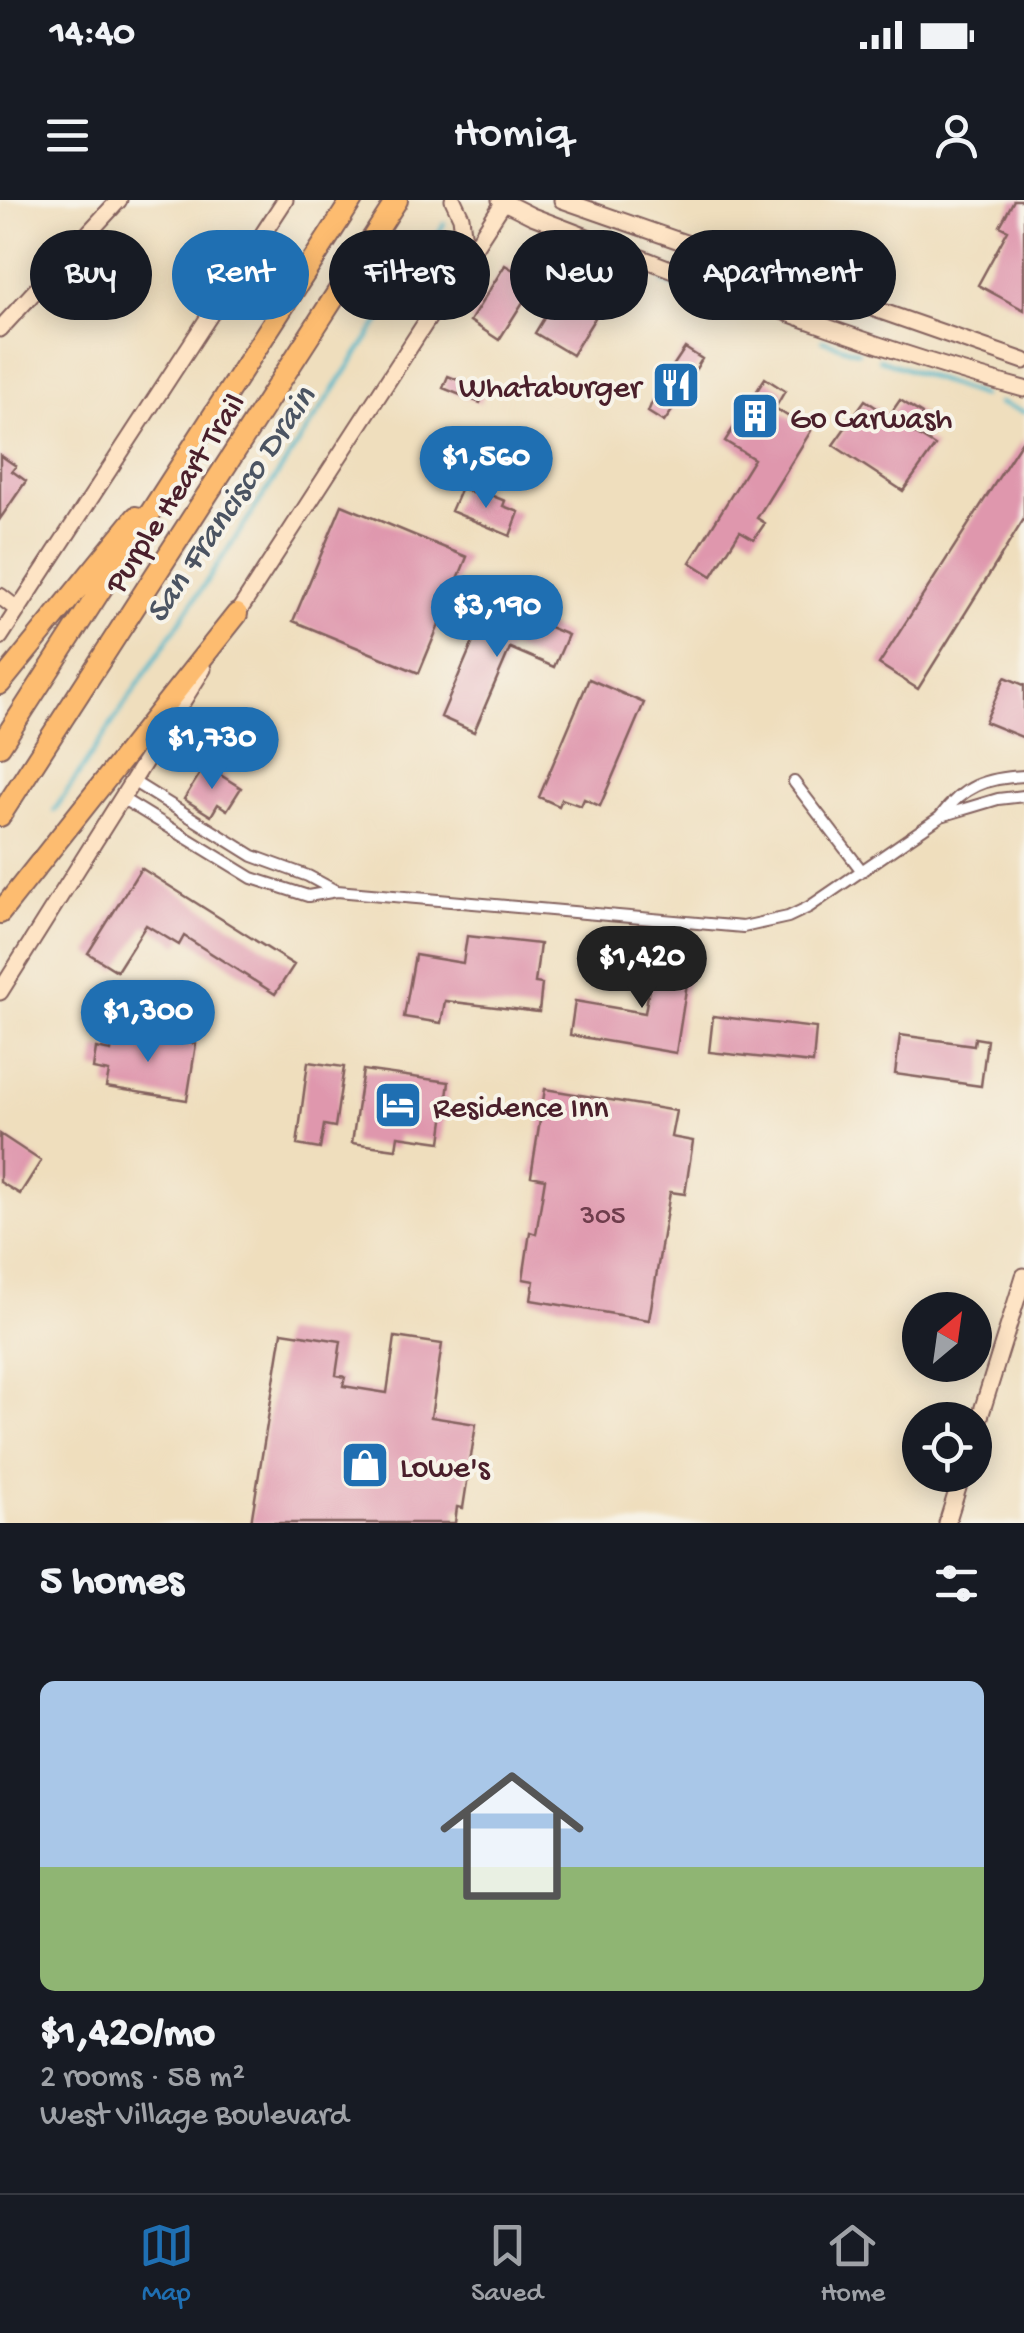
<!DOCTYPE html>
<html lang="en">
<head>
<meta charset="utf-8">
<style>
  body { margin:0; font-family:"Gochi Hand",sans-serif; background:#242831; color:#f1f3f6; height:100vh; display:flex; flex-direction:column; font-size:38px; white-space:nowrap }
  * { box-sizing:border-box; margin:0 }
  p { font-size:32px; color:#9ea1a6 }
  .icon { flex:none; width:55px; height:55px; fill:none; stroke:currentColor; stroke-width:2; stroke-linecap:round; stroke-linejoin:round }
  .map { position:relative; height:1323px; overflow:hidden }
  .panel { display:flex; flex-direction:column; background:#171b24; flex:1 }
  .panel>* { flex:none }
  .banner { position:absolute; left:30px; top:30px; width:965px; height:90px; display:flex; gap:20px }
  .needle { width:65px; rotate:29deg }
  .buttons { position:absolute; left:902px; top:1092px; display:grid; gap:20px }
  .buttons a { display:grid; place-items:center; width:90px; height:90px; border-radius:50%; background:#171b24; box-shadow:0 5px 25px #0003; font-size:50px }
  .price { position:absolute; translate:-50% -85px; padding:0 22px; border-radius:35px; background:#1f6fb2; color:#fff; font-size:32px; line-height:65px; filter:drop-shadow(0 2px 5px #0008) }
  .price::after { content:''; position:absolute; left:50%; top:60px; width:30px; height:22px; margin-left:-15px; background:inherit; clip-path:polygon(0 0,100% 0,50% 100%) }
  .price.selected { background:#222; color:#fff }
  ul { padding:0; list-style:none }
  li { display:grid; align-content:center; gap:20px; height:530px; padding:0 40px }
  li+li { border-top:2px solid #363941 }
  li span { display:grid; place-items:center; height:310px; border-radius:15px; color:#555 }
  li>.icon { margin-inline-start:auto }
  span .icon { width:180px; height:180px; fill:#fffc; stroke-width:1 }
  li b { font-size:42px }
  h2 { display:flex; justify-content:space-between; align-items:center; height:120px; padding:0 40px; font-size:42px }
  .pill { padding:0 35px; border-radius:45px; background:#171b24; box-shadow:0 5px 25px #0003; font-size:35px; line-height:90px }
  .pill.selected { background:#1f6fb2; color:#fff }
  .status { display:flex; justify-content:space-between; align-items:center; height:70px; padding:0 50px; background:#171b24; direction:ltr }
  .status svg { height:28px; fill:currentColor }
  header { display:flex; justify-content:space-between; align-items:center; height:130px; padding:0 40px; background:#171b24; font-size:45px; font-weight:600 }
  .tabs { display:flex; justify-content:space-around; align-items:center; height:140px; border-top:2px solid #363941; background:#171b24; font-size:28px; color:#9ea1a6 }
  .tabs a { display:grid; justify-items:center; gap:5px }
  .tabs .selected { color:#1f6fb2 }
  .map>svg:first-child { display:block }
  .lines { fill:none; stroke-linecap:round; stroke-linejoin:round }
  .stream { stroke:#4cb6c9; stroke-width:4 }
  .building { fill:#df97ad }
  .street-casing { stroke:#84625e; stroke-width:14 }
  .secondary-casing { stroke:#84625e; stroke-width:19 }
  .highway-casing { stroke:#84625e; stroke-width:24 }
  .street { stroke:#fff; stroke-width:10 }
  .secondary { stroke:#fee4c5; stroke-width:15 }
  .highway { stroke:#fdbc6f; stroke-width:20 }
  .labels { text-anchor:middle; stroke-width:8; stroke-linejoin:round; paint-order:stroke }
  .number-label { font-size:28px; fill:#6f3d4c }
  .poi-label { font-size:32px; fill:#4a1f2b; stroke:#f7f3e8; text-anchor:start }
  .street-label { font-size:32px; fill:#4a1f2b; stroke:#f7f3e8 }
  .water-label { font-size:35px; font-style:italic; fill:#4b5462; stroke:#f7f3e8 }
</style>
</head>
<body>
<div class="status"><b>14:40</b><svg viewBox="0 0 49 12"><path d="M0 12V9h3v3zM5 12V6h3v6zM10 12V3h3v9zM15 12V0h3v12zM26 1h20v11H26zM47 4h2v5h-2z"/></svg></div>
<header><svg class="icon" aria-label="menu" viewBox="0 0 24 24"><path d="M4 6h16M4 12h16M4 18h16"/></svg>Homiq<svg class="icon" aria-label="person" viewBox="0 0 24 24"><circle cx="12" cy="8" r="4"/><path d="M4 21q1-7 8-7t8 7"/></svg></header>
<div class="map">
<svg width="1024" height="1323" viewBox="0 0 1024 1323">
  <rect width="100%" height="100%" fill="#f7f3e8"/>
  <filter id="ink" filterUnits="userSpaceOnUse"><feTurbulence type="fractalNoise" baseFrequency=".01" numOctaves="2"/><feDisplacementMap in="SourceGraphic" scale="20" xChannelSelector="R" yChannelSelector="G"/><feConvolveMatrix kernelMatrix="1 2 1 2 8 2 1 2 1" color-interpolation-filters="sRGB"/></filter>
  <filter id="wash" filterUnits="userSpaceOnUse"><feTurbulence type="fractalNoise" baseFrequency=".0048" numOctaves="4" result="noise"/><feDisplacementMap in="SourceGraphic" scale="40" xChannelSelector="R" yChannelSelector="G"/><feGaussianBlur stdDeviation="2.25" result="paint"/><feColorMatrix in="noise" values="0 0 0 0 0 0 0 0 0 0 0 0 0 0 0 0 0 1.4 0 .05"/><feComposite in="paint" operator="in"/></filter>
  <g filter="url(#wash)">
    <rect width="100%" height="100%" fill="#efdebd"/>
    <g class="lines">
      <!-- stream -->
      <path class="stream" d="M663,82L744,112
        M822,140L858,152
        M879,159L982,196
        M998,203L1024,212
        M54,611L444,24"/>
    </g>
    <g id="blocks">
      <!-- building -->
      <path class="building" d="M1014,0H1024V110L978,85L1008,30L1000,26Z
        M505,65L535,83L499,140L470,121Z
        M564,85L601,108L572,155L535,133Z
        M685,148L702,159L688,182L691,184L664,222L648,212L657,190Z
        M448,176L485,191L480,203L443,188Z
        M765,178L785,191L775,208L811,231L757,318L765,323L754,339L740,331L712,376L690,362L754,259L725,241Z
        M865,200L889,216L900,200L922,214L911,231L935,246L903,291L833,245Z
        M1024,238V319L918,489L879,464Z
        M0,255L16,266L12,271L26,281L0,319Z
        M461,288L479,295L481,291L505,301L503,306L519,312L510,336L451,311Z
        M342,305L467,357L419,473L293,421Z
        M490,402L568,435L554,467L510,448L474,532L441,517Z
        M1005,477L1024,485V538L985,522Z
        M589,479L644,503L600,606L584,599L581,606L562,599L559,606L539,597Z
        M202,570L211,576L214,571L241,588L227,610L218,604L211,616L184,599Z
        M141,668L294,765L275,794L184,736L179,745L146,725L117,771L88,753Z
        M467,736L540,744L535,783L542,784L539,812L445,801L441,823L404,817L415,755L463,763Z
        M655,752L691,758L676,853L570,835L575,801L645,813Z
        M713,816L816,828L813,863L709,852Z
        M114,830L196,844L187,900L106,887L109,872L93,869L96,848L111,851Z
        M900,835L974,845L975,838L987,840L981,886L895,874Z
        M308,862L344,867L335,927L324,925L320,949L297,945Z
        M363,870L449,882L441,942L398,936L396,949L352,943Z
        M545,889L676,911L671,937L693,941L685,994L670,992L649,1120L531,1100L534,1081L523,1079L530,1032L536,1034L545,979L531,976Z
        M0,934L41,961L20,994L0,982Z
        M282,1132L341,1141L336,1175L345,1177L343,1186L387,1193L395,1137L442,1144L431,1217L476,1224L463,1308L457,1307L455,1323H251Z"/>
    </g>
  </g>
  <g filter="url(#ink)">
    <use href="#blocks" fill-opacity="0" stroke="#84625e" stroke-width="2.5"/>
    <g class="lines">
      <!-- street casing -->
      <g class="street-casing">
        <path id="street" d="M134,582L253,656L308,676L336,691
          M794,582L862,671
          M123,599L252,678L308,696L337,691L743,727L788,717L809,707L940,617C963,586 986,578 1024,576
          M941,616L998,599L1024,596"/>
      </g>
      <!-- secondary casing -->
      <g class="secondary-casing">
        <path id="secondary" d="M500,0L532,16C693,77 858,145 1024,189
          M562,0L1024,161
          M435,96L463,33L461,17L453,0
          M0,129L119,0
          M0,396L18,410
          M233,420L505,0
          M0,437L285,0
          M0,792L203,469
          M975,1233L1024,1076
          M947,1323L962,1275"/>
      </g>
      <!-- highway casing -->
      <g class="highway-casing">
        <path id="highway" d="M0,484L136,317
          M0,546L352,0
          M0,616L397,0
          M0,713L237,414"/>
      </g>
      <!-- street -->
      <use href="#street" class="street"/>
      <!-- secondary -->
      <use href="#secondary" class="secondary"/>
      <!-- highway -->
      <use href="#highway" class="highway"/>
    </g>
  </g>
  <!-- icons -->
  <defs>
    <g id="restaurant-square" transform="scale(2.5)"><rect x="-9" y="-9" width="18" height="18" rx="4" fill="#1f6fb2" stroke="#f7f3e8"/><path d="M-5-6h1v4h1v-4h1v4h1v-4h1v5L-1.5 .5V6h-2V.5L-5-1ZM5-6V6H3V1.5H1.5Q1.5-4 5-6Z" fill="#fff"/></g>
    <g id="building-square" transform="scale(2.5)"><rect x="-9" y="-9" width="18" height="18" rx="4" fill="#1f6fb2" stroke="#f7f3e8"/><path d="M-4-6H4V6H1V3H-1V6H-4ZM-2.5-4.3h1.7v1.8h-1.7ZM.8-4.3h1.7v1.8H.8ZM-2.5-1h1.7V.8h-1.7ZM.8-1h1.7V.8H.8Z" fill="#fff"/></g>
    <g id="hotel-square" transform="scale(2.5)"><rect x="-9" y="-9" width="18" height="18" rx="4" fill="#1f6fb2" stroke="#f7f3e8"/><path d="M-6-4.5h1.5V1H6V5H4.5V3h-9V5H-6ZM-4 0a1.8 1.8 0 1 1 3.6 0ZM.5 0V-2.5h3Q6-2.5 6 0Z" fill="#fff"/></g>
    <g id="shop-square" transform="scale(2.5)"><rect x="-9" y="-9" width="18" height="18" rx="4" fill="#1f6fb2" stroke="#f7f3e8"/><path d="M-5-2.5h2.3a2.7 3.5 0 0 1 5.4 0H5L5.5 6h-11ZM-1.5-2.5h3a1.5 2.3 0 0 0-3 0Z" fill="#fff"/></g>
  </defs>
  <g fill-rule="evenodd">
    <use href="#restaurant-square" x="676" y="185"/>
    <use href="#building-square" x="755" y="216"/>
    <use href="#hotel-square" x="398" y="905"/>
    <use href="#shop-square" x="365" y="1265"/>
  </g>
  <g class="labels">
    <!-- number labels -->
    <g class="number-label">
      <text x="603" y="1023">305</text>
    </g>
    <!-- poi labels -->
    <g class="poi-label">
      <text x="641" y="196" text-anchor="end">Whataburger</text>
      <text x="790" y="227">Go Carwash</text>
      <text x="433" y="916">Residence Inn</text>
      <text x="400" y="1276">Lowe's</text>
    </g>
    <!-- street labels -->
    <g class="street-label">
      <text transform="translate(173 292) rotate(-57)" y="11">Purple Heart Trail</text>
    </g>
    <!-- water labels -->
    <g class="water-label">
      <text transform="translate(228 303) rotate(-56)" y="12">San Francisco Drain</text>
    </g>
  </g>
</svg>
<div class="buttons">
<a><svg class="needle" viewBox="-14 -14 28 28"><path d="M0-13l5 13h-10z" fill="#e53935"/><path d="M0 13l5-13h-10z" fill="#9ea1a6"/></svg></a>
<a><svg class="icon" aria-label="locate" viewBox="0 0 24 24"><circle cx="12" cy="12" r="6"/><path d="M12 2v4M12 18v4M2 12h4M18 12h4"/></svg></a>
</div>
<b class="price" style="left:486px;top:311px">$1,560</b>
<b class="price" style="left:497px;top:460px">$3,190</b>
<b class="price" style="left:212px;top:592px">$1,730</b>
<b class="price selected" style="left:642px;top:811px">$1,420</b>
<b class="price" style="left:148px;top:865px">$1,300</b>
<div class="banner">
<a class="pill">Buy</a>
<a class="pill selected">Rent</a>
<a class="pill">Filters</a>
<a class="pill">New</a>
<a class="pill">Apartment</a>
</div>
</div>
<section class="panel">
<h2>5 homes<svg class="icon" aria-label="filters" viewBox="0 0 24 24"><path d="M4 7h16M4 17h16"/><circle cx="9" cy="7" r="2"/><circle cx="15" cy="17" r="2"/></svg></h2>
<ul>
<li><span style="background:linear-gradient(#a9c7e8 60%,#8fb573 0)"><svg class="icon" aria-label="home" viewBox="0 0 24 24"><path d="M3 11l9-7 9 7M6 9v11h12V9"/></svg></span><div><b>$1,420/mo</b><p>2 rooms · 58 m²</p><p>West Village Boulevard</p></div></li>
</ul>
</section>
<nav class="tabs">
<a class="selected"><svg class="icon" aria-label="map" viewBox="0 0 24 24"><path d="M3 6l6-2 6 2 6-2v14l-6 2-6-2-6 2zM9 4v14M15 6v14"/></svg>Map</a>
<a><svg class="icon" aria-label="saved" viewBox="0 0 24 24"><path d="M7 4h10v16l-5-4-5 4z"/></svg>Saved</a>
<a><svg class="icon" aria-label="home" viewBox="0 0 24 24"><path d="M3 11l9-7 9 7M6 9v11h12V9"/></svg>Home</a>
</nav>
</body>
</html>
